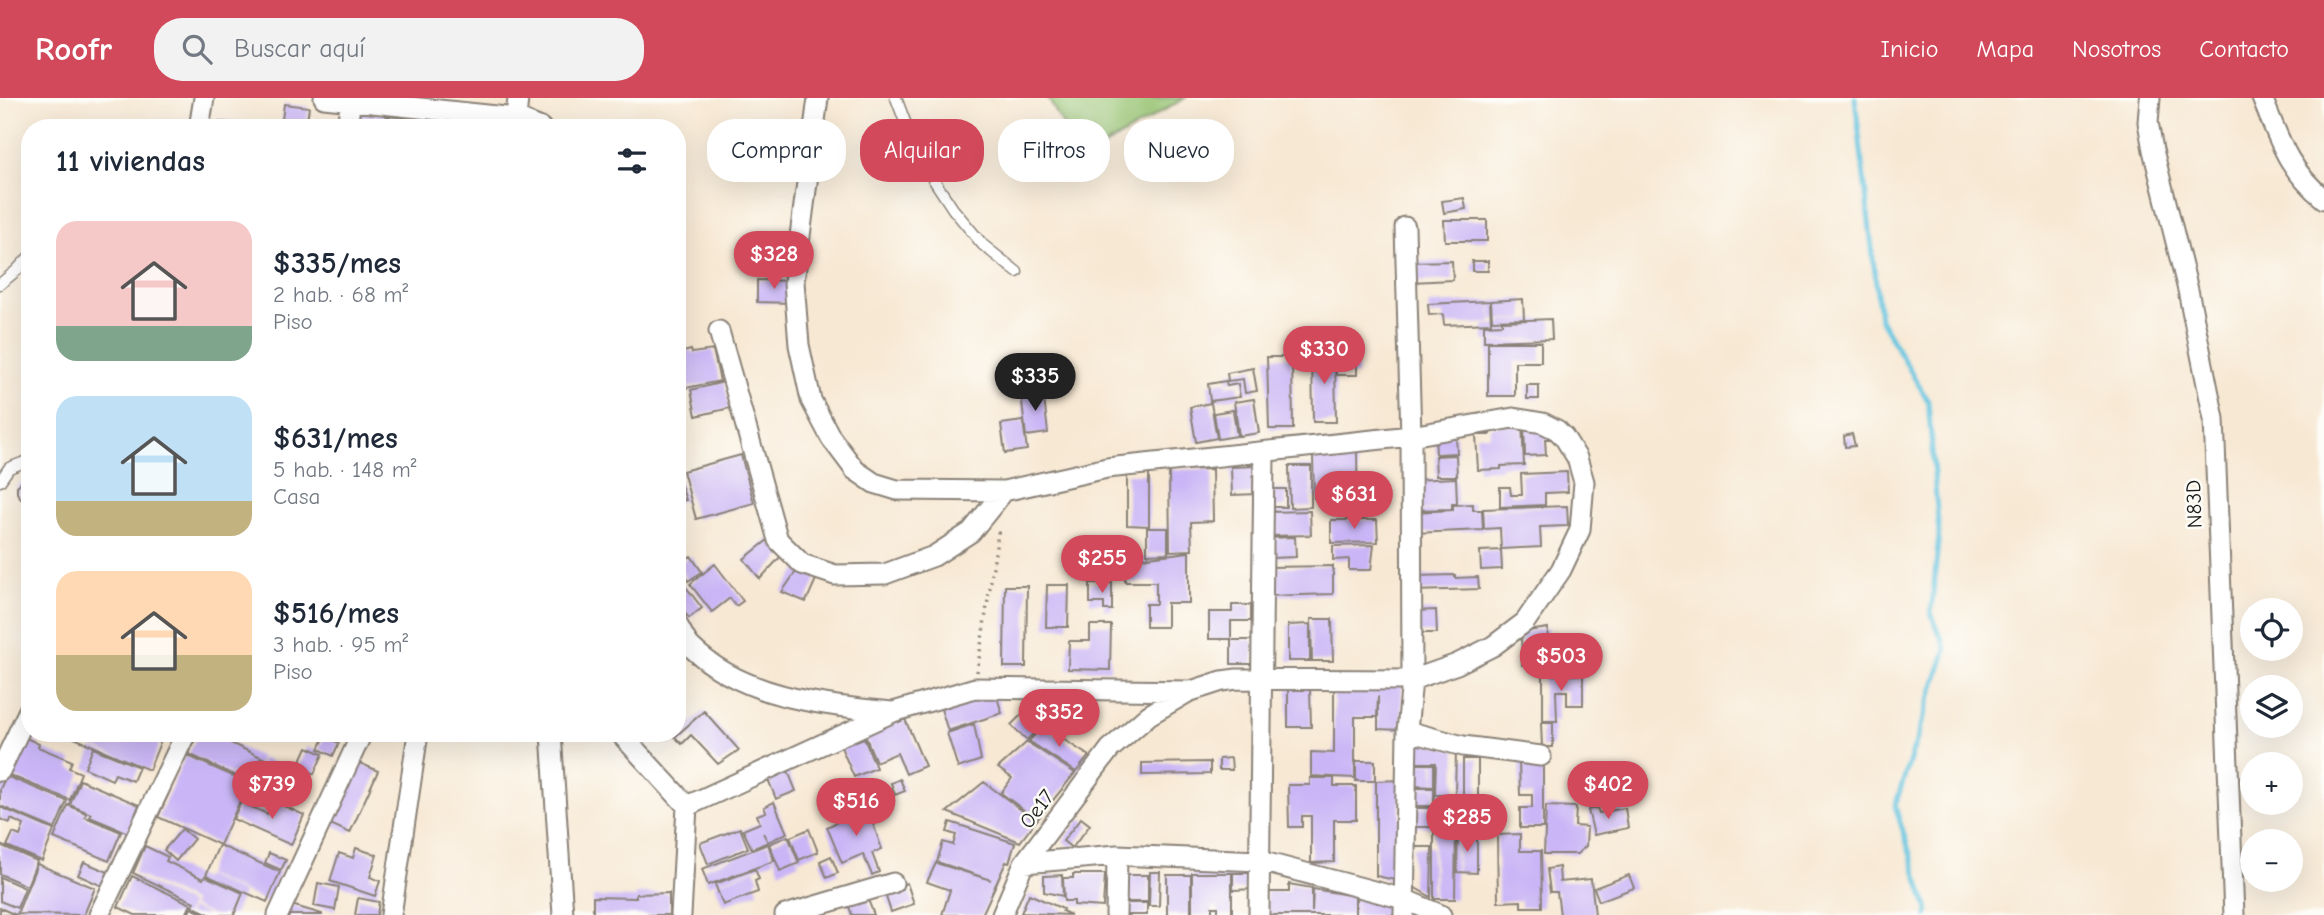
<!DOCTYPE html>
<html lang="es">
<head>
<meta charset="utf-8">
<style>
  body { margin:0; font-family:"Comic Neue",sans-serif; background:#f2f2f3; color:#1f2937; height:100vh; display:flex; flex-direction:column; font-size:26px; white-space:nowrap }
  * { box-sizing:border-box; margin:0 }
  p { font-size:23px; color:#747a83 }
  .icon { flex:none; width:38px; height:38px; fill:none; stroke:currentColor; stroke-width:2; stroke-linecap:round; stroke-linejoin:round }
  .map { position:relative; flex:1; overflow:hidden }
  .details { position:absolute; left:21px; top:21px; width:665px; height:623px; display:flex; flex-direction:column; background:#fff; border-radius:28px; box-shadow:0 7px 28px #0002 }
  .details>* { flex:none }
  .guide { position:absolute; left:707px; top:21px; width:665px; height:63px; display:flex; gap:14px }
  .fabs { position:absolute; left:2240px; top:500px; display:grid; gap:14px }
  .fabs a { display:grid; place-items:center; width:63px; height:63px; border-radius:50%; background:#fff; box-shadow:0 7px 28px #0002; font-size:35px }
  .price { position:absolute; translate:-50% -60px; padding:0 16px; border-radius:24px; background:#d1495b; color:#fff; font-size:23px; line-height:46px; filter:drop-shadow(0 2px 4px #0008) }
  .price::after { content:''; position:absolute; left:50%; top:42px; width:21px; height:16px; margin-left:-10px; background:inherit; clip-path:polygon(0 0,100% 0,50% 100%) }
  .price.on { background:#222; color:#fff }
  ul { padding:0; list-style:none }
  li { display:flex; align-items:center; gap:21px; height:175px; padding:0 35px }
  li span { display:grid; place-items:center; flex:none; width:196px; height:140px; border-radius:21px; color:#555 }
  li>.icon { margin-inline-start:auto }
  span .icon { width:84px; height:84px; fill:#fffc; stroke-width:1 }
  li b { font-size:30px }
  h2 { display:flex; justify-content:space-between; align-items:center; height:84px; padding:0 35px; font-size:30px }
  .pill { padding:0 24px; border-radius:28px; background:#fff; box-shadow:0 7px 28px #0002; font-size:24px; line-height:63px }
  .pill.on { background:#d1495b; color:#fff }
  header { display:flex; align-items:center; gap:42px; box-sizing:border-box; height:98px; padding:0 35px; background:#d1495b; color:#fff }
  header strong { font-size:33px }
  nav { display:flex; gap:38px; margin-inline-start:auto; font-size:24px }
  .search { width:490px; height:63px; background:#f2f2f3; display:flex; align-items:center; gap:18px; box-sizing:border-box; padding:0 24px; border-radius:28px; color:#747a83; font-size:26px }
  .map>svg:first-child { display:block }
  .green { fill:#96c371; stroke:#597046; stroke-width:2 }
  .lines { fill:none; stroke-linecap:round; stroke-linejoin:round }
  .stream { stroke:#60c2de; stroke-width:5 }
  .building { fill:#cab6f6 }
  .service-casing { stroke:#8a8278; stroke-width:13 }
  .minor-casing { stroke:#8a8278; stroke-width:23 }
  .path { stroke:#8a8278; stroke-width:3.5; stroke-dasharray:2 5; stroke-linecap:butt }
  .service { stroke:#fff; stroke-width:10 }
  .minor { stroke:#fff; stroke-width:19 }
  .labels { text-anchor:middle; stroke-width:5; stroke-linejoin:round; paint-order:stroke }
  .street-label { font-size:21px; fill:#1c1c1c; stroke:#fdfcf7 }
</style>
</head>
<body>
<header>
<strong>Roofr</strong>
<div class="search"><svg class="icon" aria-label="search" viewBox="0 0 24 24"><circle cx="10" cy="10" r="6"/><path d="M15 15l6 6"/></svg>Buscar aquí</div>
<nav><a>Inicio</a><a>Mapa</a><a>Nosotros</a><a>Contacto</a></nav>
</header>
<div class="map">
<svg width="2324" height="817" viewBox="0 0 2324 817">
  <rect width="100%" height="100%" fill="#fdfcf7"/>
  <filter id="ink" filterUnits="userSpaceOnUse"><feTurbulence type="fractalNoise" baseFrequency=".0143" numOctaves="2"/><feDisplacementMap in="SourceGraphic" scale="14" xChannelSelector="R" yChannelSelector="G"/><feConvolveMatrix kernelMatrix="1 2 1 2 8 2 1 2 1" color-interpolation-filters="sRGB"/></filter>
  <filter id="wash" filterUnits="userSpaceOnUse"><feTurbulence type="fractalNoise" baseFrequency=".00686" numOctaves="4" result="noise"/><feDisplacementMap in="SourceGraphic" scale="28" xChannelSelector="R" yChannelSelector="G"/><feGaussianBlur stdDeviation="1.57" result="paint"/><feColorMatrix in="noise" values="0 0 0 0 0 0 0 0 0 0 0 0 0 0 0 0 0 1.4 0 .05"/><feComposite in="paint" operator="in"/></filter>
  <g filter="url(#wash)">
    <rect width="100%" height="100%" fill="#f7e8d3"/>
    <!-- green -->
    <path class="green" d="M1048,0H1185L1082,61Z"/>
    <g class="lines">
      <!-- stream -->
      <path class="stream" d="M1855,0L1880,221L1928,303L1939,436L1931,515L1946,551L1895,708L1928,812L1927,817"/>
    </g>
    <g id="blocks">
      <!-- building -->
      <path class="building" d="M284,6L309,9L306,30H281Z
        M360,12L387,15L385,30H358Z
        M388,18L404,20L403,30H387Z
        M407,19L429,22L428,30H405Z
        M219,24L234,25L233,30H218Z
        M1464,100L1466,111L1444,115L1442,103Z
        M1444,122H1487V143H1445Z
        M1452,163L1453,182L1411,184L1410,164Z
        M1472,163H1488V173H1472Z
        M757,182L791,183L790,205L757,204Z
        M1523,201L1524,221L1492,222L1491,203Z
        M1490,203L1491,225L1444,227L1443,216L1429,217L1428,206Z
        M1551,221L1552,241L1484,243V227L1502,226V223Z
        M1488,244H1541V264H1515V298H1488Z
        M691,252L692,255L713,252L720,283L686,290L679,255Z
        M1312,253H1335L1336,324H1313Z
        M1336,253H1357V277H1336Z
        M1267,259H1292L1293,331H1269Z
        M1253,270L1257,293L1245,295L1243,281L1228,283L1227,275Z
        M1226,283L1227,288L1238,286L1240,299L1210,303L1208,286Z
        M724,284L730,310L696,318L691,292Z
        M1527,287H1539V301H1527Z
        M1043,292L1048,335L1026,338L1021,295Z
        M680,301L683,316L677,317V302Z
        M1254,301L1259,335L1239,338L1234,304Z
        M1211,305L1217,340L1196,344L1190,309Z
        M1233,312L1237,338L1218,341L1214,315Z
        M1023,323L1027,352L1005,355L1001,326Z
        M1522,324L1524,367L1501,368V371L1478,372L1476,337H1490V329Z
        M1524,326L1551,330V341H1545L1546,357L1525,358Z
        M1852,336L1855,348L1845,349L1844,338Z
        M1456,337L1457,355L1436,356L1435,338Z
        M1336,354H1357L1358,415H1337L1336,400H1314L1313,357L1336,356Z
        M741,357L754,405L696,421L683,373Z
        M1456,357L1457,378H1436L1435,358Z
        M1257,368L1258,396L1232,397L1231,369Z
        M1289,368H1311V409L1290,410Z
        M1212,371L1213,423L1191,424L1192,452L1170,453L1169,372Z
        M1567,374L1568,394L1545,395V407L1500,409V389H1510L1511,397H1522L1521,376Z
        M677,376L686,402L677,404Z
        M1127,376H1149V428L1127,427Z
        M30,377V412L17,395V388Z
        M1456,380L1457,405L1452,406V411L1414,412L1413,382Z
        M1267,391H1286V409H1267Z
        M1473,406V412H1482L1483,432L1414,435V414L1453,412V407Z
        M1567,408L1568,428L1540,429L1541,449L1501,451L1500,430L1484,431L1483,411Z
        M1310,413L1311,437L1269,438L1268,414Z
        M1331,422H1377L1378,444L1331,445Z
        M1147,430H1168V455L1147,456Z
        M1295,439L1296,459L1270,460L1269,440Z
        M769,441L783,456L760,481L744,461Z
        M1374,447L1371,472H1349V461L1333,462V448Z
        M1501,452L1502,471L1481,472L1480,453Z
        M1189,454V505H1167V529H1146V506H1156V484H1125V462Z
        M691,458L702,474L688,483L677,466Z
        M715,466L743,503L736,508L730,500L712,514L690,486Z
        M1333,468V496L1268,498L1267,469Z
        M799,469L817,479L806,504L782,494Z
        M1455,477V480L1478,479L1479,491L1414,493V478Z
        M683,485L702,510L689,520L677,505V489Z
        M1090,485H1112V512H1104V505H1090Z
        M1047,487H1069L1068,529H1046Z
        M1005,488H1027L1026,569H1004Z
        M1232,507H1251V523H1231V541H1209V514H1232Z
        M1436,512L1437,535H1415L1414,513Z
        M1311,521H1332L1333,563H1312Z
        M1310,526V563H1288V527Z
        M1090,527H1111L1110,572L1068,571L1069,543H1090Z
        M1548,530L1546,564L1522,567L1521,534Z
        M1231,542H1253V566H1231Z
        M1543,577H1583V607H1567V593H1556L1557,623H1543Z
        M1402,586L1401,632L1378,631V598L1377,619H1355V680L1311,678V654L1334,655V589Z
        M1310,589L1311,629H1288V590Z
        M995,593L1002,615L948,633L941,611Z
        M1026,612L1044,625L1027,642L1011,627Z
        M704,613L739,652L718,666L691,637L682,646L675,639Z
        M898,620L899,624L905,621L925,668L906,676L897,655L876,664L864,635Z
        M1541,625H1553V649H1542Z
        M974,626L981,662L958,670L947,635Z
        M1043,628L1089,658L1076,674L1029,643Z
        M76,635H145L161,642L149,672L74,640Z
        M198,635H209L261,659L249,684L189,656Z
        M325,638L339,645L333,658L319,651Z
        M24,639L39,646L38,649L72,663L69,670L81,675L70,702L9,677Z
        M864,640L876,670L854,679L841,649Z
        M1413,643L1456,652L1455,697H1435L1436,665H1413Z
        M1027,644L1075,675L1037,722L1001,695L1012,680L998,670Z
        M307,649L323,656L314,676L298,669Z
        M93,650L139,669L133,683L115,676L112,682L85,670Z
        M186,657L248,685L220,747L158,719Z
        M263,660L301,677L287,707L249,690Z
        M1231,660L1232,672H1219V661Z
        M1463,661H1478V704H1463Z
        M353,662L378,673L350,735L326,724Z
        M1519,662H1543V730H1520V710H1532V697H1520Z
        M1356,663H1375V683H1356Z
        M1210,664V676L1142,677V665Z
        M1413,666H1434V689L1412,688Z
        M786,668L796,693L776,701L766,676Z
        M6,678L67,703L55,731L0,708V691Z
        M1310,680H1334V688H1356V722H1334V764L1311,765V718H1302V729H1289L1288,687H1310Z
        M900,681L905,693L895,697L891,685Z
        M80,682L139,707L128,735L90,719L91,716L70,707Z
        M1400,682V783L1376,778V683Z
        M984,684L1036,723L1020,744L947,714Z
        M1412,690H1434V708H1412Z
        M1484,702H1498V734H1478V714H1484Z
        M273,703L304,717L291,747L233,721L241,704L267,716Z
        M774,704L787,735L768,744L763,735L768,744L752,751L743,732L760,725L757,717L766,714L764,709Z
        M68,707L86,715L85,719L121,734L109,763L54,740Z
        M1546,708L1576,709L1575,728L1587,729L1586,748L1577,756H1544Z
        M0,709L54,732L42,763L7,748L13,735L20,738L24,727L11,721L10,725L0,721Z
        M867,709L882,751L872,755L879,774L872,777L863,756L842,765L827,729Z
        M1412,710H1433V725H1456L1455,801H1434V729H1412Z
        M1597,710L1599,715L1625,710L1628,730L1594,737L1588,712Z
        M1081,720L1090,727L1072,750L1063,743Z
        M950,724L1015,745L1009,765L1006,764L982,817H942L950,792L927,784L936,765L991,782L937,764L943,744L953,747L956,737L947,734Z
        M740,730L748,750L708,766L700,745Z
        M182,731L194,741L176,763L164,752Z
        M809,731L818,754L799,762L790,739Z
        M1458,736L1477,737V775L1457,774Z
        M1520,736V753H1541L1542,809H1521V803L1498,804L1497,737Z
        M788,738L799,765L780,773L769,746Z
        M768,746L774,763L708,787L702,771Z
        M0,747L37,763L27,788L0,776Z
        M219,747L280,774L267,804L206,777Z
        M145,748L168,759L166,763L203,781L205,778L243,795L234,817H211L192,808L194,804L133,775Z
        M1413,749H1432L1431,799L1412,788Z
        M356,750L377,757L370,779L380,783L375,798L330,783L339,755L353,760Z
        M269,755L286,762L281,772L265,765Z
        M831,758L838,775L827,780L820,763Z
        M84,764L108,774L102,788L78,777Z
        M37,766L95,790L84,817L17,816Z
        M1559,769L1560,784L1591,781L1595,817H1560L1557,794H1550L1547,771Z
        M755,771L759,781L755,783L758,794L723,807L715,786Z
        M1150,774H1160L1159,808H1149Z
        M1192,775H1232V817H1218V809H1212V817H1192Z
        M1233,775H1256V791L1233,792Z
        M1073,776H1105L1103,809L1074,807V803H1064L1063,780H1073Z
        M1062,777L1063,798L1044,794V778Z
        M1125,777H1148V804H1125Z
        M1167,777H1191V817H1167Z
        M1629,777L1634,790L1599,803L1594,790Z
        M132,778L191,806L186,817H135L118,809Z
        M0,779L25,790L17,810L0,803Z
        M318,785L339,789L335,812L314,808Z
        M907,785L914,806L891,814L884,793Z
        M1289,786L1312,790V814L1313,791L1355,798V817H1267V794H1289Z
        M669,795V817H593V799L636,800V796Z
        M1029,796L1063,811L1062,813L1071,817L1021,815Z
        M867,799L874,817H852L848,806Z
        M1356,799L1377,803V805H1397V817H1356Z
        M358,800L379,804L377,817H355Z
        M1124,805H1147V817H1124Z
        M288,806L322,816V817H285Z
        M0,810L16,817H0Z
        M191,810L207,817H188Z"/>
    </g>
  </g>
  <g filter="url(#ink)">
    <use href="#blocks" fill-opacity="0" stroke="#8a8278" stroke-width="2"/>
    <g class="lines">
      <!-- service casing -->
      <g class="service-casing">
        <path id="service" d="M896,0L918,58L953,111L983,147L1017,174
          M0,186L16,173L30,158
          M0,383L9,370L30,362"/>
      </g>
      <!-- minor casing -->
      <g class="minor-casing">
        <path id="minor" d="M324,0L516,20L514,30
          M518,0L516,20L541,30
          M2150,0L2148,24L2153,52L2188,192L2214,321L2234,817
          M2262,0C2280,43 2287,70 2324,101
          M199,30L204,0
          M347,30L351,0
          M719,233L778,442L802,466L835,477L885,476L934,458L971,434L1004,393
          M677,526C682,534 685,543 691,549C743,600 823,607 892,614
          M1407,633L1463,648L1541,658
          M551,635L563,817
          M620,635L687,708
          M0,673L30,610
          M1024,765L1117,757L1260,763L1404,801L1441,817
          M99,817L186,635
          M278,817L362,635
          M391,817L418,635
          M681,817L687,708L893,614L975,590L1191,593L1222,583L1237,581L1412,582L1457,566L1493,548L1525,524L1561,472L1580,432L1584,384L1577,360L1564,339L1557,332L1543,325L1513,320L1411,338L1107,370L1004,393L897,392L874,385L855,372L831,340L811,302L799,247L794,184L818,0
          M785,817L893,785
          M1002,817L1024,765L1110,651L1149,617L1188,594
          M1116,817L1117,757
          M1259,817L1264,355
          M1404,817L1407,633L1412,582L1411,338L1405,129"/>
      </g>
      <!-- path -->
      <path class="path" d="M977,574L999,429"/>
      <!-- service -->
      <use href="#service" class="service"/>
      <!-- minor -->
      <use href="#minor" class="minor"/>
    </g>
  </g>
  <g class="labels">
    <!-- street labels -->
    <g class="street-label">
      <text transform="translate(2194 406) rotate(-92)" y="7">N83D</text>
      <text transform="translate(1037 711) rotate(-53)" y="7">Oe17</text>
    </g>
  </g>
</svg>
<div class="fabs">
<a><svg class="icon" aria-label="locate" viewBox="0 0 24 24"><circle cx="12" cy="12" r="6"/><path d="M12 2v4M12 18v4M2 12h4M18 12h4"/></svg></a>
<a><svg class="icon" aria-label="layers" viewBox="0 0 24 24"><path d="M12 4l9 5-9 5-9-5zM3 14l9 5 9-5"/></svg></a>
<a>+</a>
<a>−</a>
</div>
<b class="price" style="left:774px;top:193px">$328</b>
<b class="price" style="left:1324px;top:288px">$330</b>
<b class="price on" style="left:1035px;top:315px">$335</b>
<b class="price" style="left:1354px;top:433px">$631</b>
<b class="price" style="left:1102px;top:497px">$255</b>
<b class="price" style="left:1561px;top:595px">$503</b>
<b class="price" style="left:1059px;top:651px">$352</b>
<b class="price" style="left:272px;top:723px">$739</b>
<b class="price" style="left:1608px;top:723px">$402</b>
<b class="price" style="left:856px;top:740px">$516</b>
<b class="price" style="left:1467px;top:756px">$285</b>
<div class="guide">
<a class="pill">Comprar</a>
<a class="pill on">Alquilar</a>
<a class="pill">Filtros</a>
<a class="pill">Nuevo</a>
</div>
<section class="details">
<h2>11 viviendas<svg class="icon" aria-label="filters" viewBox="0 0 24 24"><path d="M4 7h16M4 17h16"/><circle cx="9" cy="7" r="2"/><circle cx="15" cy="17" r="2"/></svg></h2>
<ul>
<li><span style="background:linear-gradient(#f6c9c9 75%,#7fa58c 0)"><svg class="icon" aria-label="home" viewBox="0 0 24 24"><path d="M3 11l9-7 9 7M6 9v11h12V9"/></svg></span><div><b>$335/mes</b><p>2 hab. · 68 m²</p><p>Piso</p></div></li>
<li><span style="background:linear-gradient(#bfe0f5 75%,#c2b280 0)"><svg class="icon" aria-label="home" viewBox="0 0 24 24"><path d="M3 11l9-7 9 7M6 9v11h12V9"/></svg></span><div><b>$631/mes</b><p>5 hab. · 148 m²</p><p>Casa</p></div></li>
<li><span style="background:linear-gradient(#ffd9b3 60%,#c2b280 0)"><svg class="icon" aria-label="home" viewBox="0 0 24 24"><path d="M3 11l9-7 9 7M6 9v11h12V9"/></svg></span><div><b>$516/mes</b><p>3 hab. · 95 m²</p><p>Piso</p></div></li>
</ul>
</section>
</div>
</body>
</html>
